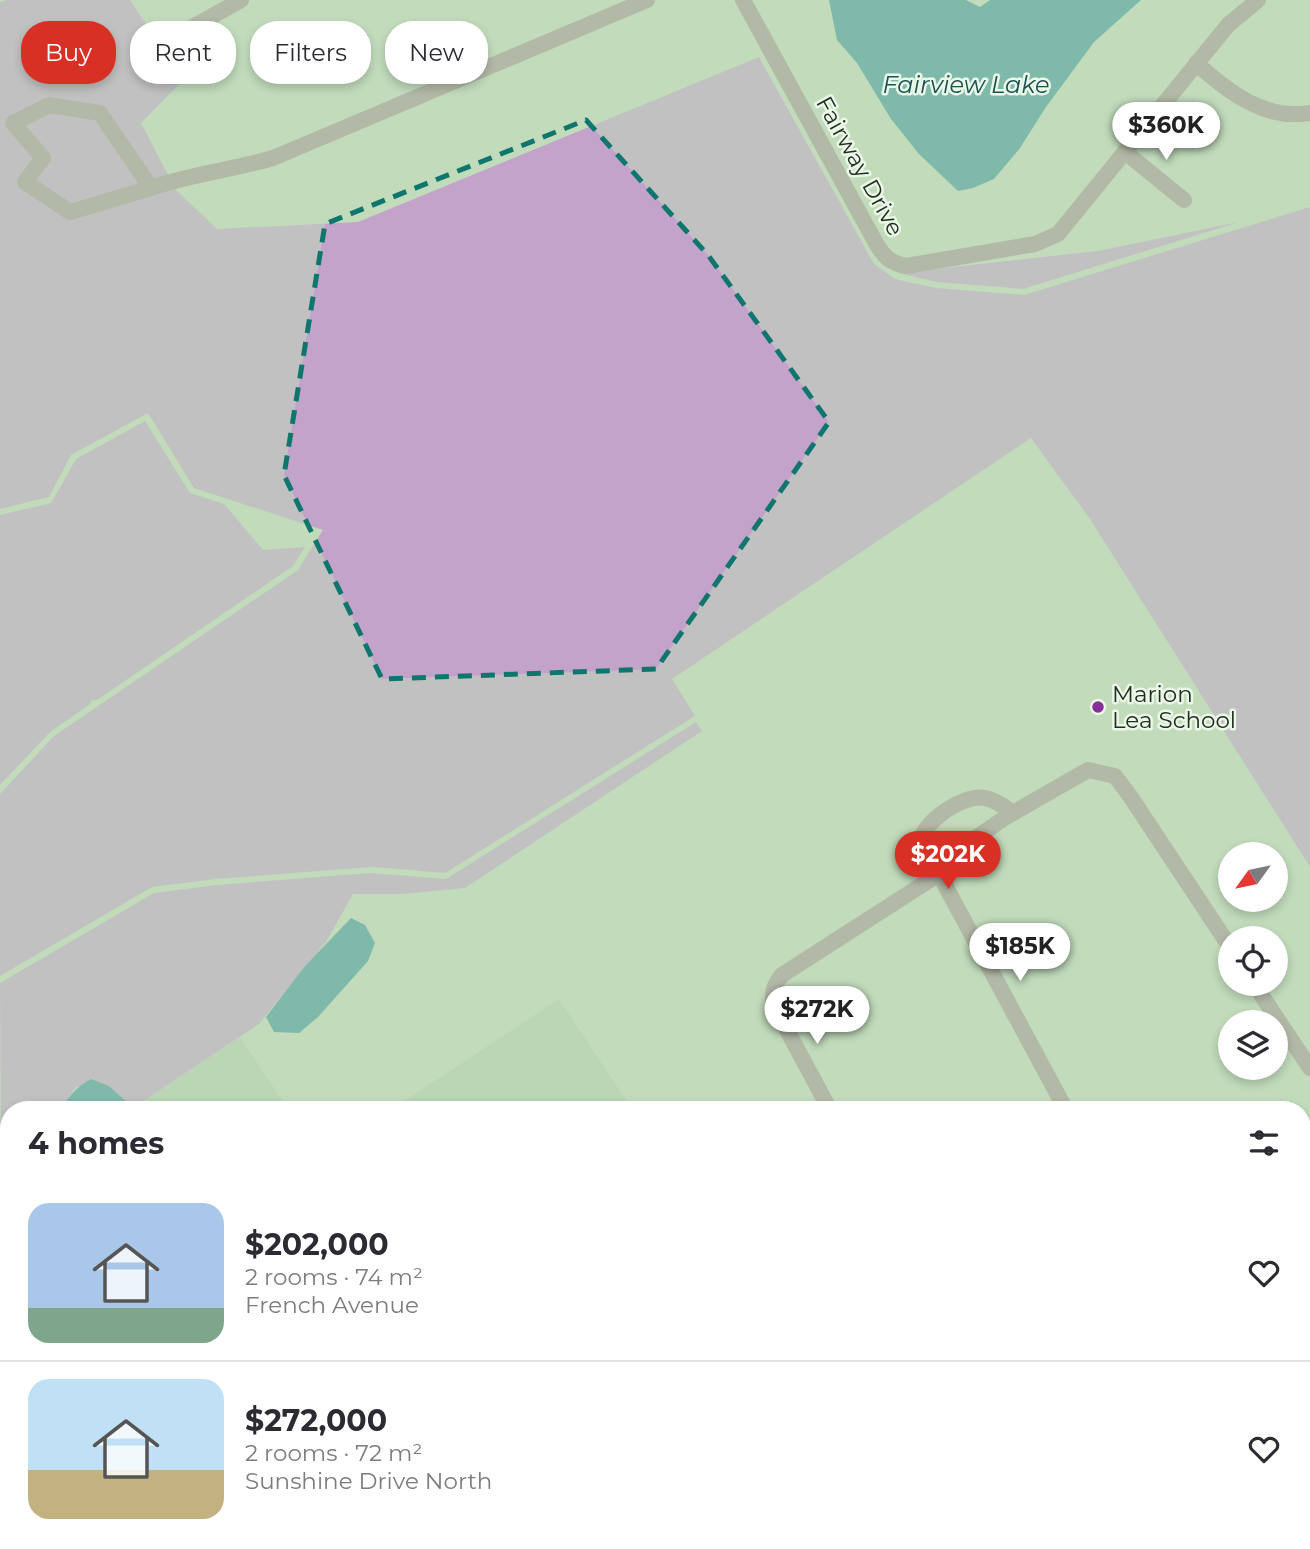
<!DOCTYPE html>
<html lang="en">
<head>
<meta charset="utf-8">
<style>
  body { margin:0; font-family:Montserrat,sans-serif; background:#f7f7f7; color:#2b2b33; height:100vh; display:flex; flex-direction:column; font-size:26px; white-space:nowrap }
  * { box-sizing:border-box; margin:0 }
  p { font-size:23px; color:#7c7c81 }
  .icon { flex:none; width:38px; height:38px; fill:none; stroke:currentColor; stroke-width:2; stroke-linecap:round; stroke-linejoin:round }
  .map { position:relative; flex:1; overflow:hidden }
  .details { position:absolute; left:0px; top:1101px; width:1311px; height:450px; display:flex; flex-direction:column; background:#fff; border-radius:28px 28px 0 0; box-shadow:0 4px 10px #0003 }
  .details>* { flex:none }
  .guide { position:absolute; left:21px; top:21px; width:700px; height:63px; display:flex; gap:14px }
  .needle { width:46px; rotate:237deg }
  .tools { position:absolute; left:1218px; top:842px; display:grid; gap:14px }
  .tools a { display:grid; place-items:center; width:70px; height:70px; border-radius:50%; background:#fff; box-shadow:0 4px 10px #0003; font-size:35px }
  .price { position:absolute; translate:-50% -60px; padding:0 16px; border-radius:24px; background:#fff; color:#222; font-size:23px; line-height:46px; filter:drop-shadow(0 2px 4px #0008) }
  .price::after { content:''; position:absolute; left:50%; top:42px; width:21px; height:16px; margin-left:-10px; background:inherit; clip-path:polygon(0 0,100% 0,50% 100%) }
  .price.current { background:#d93025; color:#fff }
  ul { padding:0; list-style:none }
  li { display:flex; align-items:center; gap:21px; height:175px; padding:0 28px }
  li+li { border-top:2px solid #e1e1e2 }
  li span { display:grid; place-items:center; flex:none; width:196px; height:140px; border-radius:21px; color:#555 }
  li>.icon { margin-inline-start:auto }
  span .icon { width:84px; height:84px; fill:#fffc; stroke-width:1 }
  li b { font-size:30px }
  h2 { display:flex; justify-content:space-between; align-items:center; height:84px; padding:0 28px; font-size:30px }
  .tag { padding:0 24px; border-radius:28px; background:#fff; box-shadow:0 4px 10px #0003; font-size:24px; line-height:63px }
  .tag.current { background:#d93025; color:#fff }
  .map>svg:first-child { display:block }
  .built { fill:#b1d0aa }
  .green { fill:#c4a3cb }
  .water { fill:#309196 }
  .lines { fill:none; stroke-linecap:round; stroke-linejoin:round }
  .minor { stroke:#a3908f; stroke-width:16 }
  .major { stroke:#7a5958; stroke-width:18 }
  .marked { fill:none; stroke:#0f766e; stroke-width:5; stroke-dasharray:14 9; stroke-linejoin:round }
  .poi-dot { fill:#882f9b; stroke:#eaf8e7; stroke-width:2.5 }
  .labels { text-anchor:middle; stroke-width:5; stroke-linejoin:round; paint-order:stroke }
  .street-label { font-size:23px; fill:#222c20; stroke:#eaf8e7 }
  .poi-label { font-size:23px; fill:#222c20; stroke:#eaf8e7; text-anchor:start }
  .water-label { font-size:24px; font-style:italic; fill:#1b5154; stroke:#eaf8e7 }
</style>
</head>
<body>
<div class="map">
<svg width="1310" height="1549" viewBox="0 0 1310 1549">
  <rect width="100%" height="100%" fill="#c1dbbb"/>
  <!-- built -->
  <path class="built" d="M559,999L632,1109H391L403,1102Z
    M240,1037L288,1109L133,1108Z
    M9,1166V1410L0,1398V1168L1,1170Z
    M1310,1520V1549H1266L1277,1542H1302V1526Z
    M79,1542H355L360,1549H77Z
    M375,1542H839L844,1549H379Z
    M858,1542H961L965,1549H863Z"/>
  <!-- green -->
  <path class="green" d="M7,0H130L183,80L141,123L176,190L217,229L358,222L759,57L874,264L895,279L936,288L1024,295L1310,207V867L1090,519L1031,438L672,679L695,716L445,873L372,867L216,879L152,887L0,976V794L54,736L298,570L323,530L194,488L148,413L71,455L49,497L0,509V2Z
    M1239,222L1023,289L937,282L898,273L1098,251Z
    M145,421L190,493L224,504L263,550L305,547L293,566L97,700H92L89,705L50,732L0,785V515L51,503L76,459Z
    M696,722L702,731L465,888L403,894H353L326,942L259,1024L133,1108L109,1086L76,1087L69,1099L58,1109L9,1110V1166L1,1170L0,983L154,893L216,885L371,873L446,879Z
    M0,1398L9,1410V1542H79L77,1549H0V1511L6,1499L0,1490Z"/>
  <!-- water -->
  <path class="water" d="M829,0H966L980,7L990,0H1141L1094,42L1046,107L1020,148L994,179L973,188L958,191L919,154L891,119L857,63L837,40Z
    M351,918L365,925L375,943L368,961L318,1017L299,1033L274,1032L266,1017L305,966Z
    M91,1079L109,1086L135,1109H58C70,1098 75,1087 91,1079Z"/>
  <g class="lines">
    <!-- minor -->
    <path class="minor" d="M743,0L877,245C885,258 891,263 906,266L1035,244L1058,234L1228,25L1258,0
      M182,33L241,0
      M1196,63C1227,91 1265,121 1310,113
      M49,105L100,113L151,188L70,212L25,182L43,158L13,123Z
      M1125,152L1184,200
      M151,188C190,174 233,170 273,158L647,0
      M1014,813C1006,808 994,799 985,798C962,793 909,829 921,855C924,862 934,869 939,874L1066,1110
      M1254,984L1310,1068
      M830,1110L773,1004C772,991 774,985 782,975L939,874L951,855L1006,817L1088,770L1115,776L1130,796L1230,947
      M0,1267L9,1276
      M1302,1345L1310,1346
      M183,1542L191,1549
      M365,1542L370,1549
      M456,1542L461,1549
      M565,1542L571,1549
      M654,1542L659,1549
      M849,1542L854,1549
      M1091,1542L1096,1549
      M790,1549L800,1542"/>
    <!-- major -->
    <path class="major" d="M1302,1517L1310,1512
      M1253,1549L1264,1542"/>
  </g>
  <!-- marked area -->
  <path d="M0 0H1310V1549H0ZM586,120L708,255L829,422L656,669L382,679L284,475L325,224Z" fill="#c1dbbb" fill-opacity=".55" fill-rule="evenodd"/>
  <path class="marked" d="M586,120L708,255L829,422L656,669L382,679L284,475L325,224Z"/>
  <!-- markers -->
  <circle class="poi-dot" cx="1098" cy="707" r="7"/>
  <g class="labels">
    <!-- street labels -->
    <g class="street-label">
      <text transform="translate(860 166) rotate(61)" y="8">Fairway Drive</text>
    </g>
    <!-- poi labels -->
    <g class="poi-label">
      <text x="1112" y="702">Marion<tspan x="1112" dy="26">Lea School</tspan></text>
    </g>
    <!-- water labels -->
    <g class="water-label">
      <text x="966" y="93">Fairview Lake</text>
    </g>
  </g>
</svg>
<div class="tools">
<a><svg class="needle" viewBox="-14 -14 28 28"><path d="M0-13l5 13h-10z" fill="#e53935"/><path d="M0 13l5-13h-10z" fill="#7c7c81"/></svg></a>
<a><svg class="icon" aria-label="locate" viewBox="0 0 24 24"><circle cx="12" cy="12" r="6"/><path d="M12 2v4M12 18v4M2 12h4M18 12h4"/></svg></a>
<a><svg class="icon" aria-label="layers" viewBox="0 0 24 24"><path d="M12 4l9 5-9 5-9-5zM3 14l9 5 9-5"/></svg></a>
</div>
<b class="price" style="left:1166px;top:162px">$360K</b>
<b class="price current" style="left:948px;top:891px">$202K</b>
<b class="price" style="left:1020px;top:983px">$185K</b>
<b class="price" style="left:817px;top:1046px">$272K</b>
<div class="guide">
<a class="tag current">Buy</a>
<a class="tag">Rent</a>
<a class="tag">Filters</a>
<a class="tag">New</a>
</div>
<section class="details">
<h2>4 homes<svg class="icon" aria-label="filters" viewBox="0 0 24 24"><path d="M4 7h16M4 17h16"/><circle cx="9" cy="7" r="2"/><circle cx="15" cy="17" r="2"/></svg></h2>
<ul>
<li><span style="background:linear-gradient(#a9c7e8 75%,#7fa58c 0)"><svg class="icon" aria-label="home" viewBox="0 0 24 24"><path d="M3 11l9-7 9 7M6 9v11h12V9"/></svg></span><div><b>$202,000</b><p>2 rooms · 74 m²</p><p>French Avenue</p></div><svg class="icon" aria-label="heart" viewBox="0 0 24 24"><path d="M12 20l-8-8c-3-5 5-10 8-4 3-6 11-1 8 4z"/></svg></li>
<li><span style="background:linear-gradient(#bfe0f5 65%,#c2b280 0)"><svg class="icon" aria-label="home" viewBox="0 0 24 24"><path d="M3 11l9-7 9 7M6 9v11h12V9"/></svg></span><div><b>$272,000</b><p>2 rooms · 72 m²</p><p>Sunshine Drive North</p></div><svg class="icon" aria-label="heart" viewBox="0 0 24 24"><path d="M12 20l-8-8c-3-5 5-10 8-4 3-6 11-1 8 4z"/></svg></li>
</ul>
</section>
</div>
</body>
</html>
